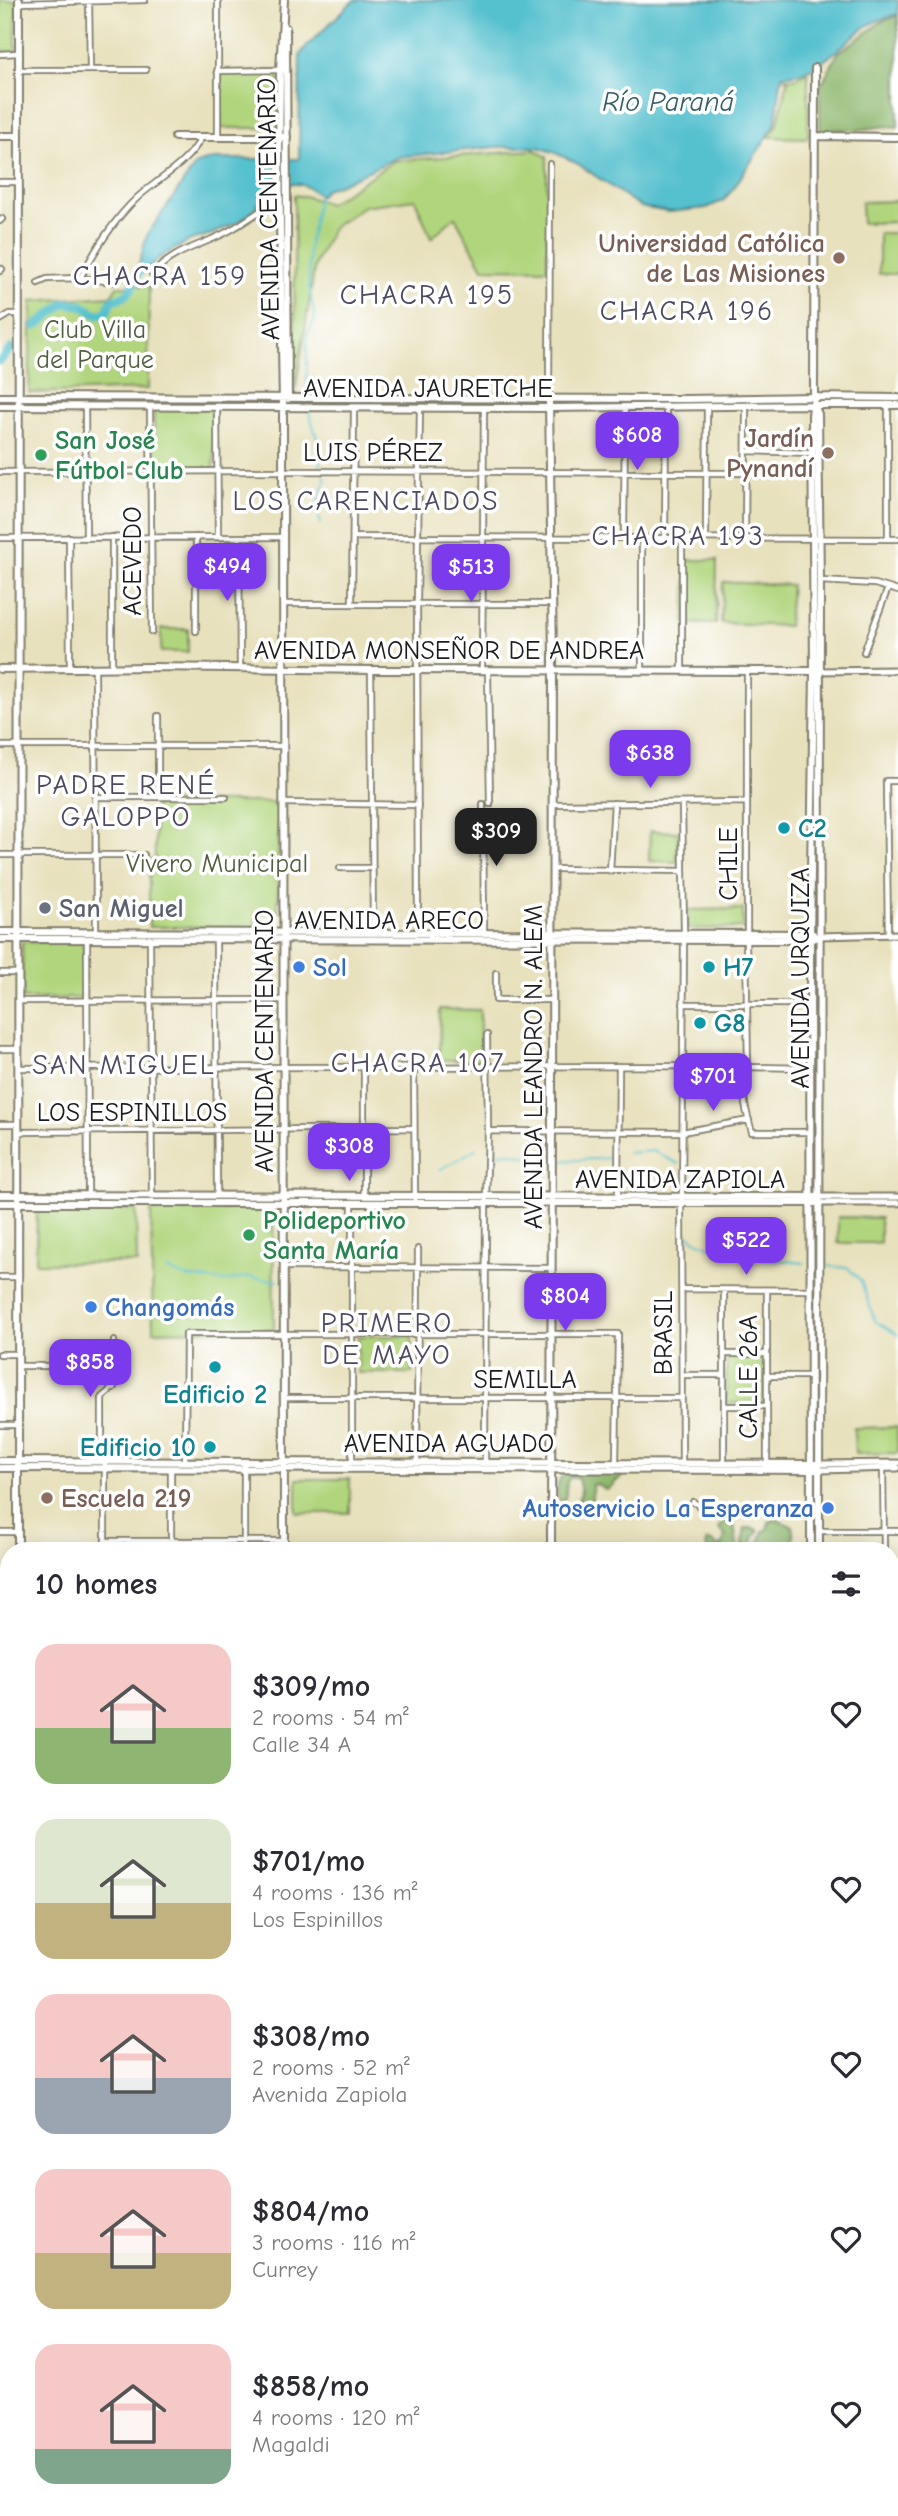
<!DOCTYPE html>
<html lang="en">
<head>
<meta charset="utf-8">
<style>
  body { margin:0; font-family:"Comic Neue",sans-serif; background:#f7f7f7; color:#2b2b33; height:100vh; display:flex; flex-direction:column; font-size:26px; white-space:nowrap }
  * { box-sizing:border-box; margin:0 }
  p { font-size:23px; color:#7c7c81 }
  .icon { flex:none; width:38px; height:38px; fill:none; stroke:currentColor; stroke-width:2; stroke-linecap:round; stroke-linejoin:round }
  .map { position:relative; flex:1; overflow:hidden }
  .panel { position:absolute; left:0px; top:1542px; width:900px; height:975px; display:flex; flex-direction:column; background:#fff; border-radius:28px 28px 0 0; box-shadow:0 4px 18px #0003 }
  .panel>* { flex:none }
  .price { position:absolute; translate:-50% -60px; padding:0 16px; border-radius:14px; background:#7c3aed; color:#fff; font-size:23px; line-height:46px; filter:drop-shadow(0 2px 4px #0008) }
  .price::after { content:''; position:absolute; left:50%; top:42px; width:21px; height:16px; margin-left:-10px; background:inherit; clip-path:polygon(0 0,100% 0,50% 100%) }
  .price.on { background:#222; color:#fff }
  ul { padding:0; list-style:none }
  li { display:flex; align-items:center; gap:21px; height:175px; padding:0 35px }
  li span { display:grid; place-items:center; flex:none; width:196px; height:140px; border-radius:21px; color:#555 }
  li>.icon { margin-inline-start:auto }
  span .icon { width:84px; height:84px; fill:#fffc; stroke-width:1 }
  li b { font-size:30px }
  h2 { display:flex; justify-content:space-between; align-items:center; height:84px; padding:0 35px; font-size:30px }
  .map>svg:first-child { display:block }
  .green { fill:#b1d57d; stroke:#66784c; stroke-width:2 }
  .forest { fill:#8cb66c; stroke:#546944; stroke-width:2 }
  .water { fill:#54c0ce; stroke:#386e75; stroke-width:2 }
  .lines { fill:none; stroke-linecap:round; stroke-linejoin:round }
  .stream { stroke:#54c0ce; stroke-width:2 }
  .river { stroke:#54c0ce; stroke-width:9 }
  .minor-casing { stroke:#827e6c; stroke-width:8 }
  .tertiary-casing { stroke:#827e6c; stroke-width:9 }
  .secondary-casing { stroke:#827e6c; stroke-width:10 }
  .primary-casing { stroke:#827e6c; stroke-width:10 }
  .minor { stroke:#fff; stroke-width:4.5 }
  .tertiary { stroke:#fff; stroke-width:5 }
  .secondary { stroke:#fff; stroke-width:6 }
  .primary { stroke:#fff; stroke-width:6 }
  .education-dot { fill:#8d6e63; stroke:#fff; stroke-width:2.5 }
  .leisure-dot { fill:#2e9e5b; stroke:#fff; stroke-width:2.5 }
  .culture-dot { fill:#0f9aa8; stroke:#fff; stroke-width:2.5 }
  .worship-dot { fill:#6b7280; stroke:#fff; stroke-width:2.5 }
  .shop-dot { fill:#3f7fe0; stroke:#fff; stroke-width:2.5 }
  .labels { text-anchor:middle; stroke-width:7; stroke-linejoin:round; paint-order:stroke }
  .street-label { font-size:26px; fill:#1c1c1c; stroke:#fff }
  .education-label { font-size:26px; font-weight:bold; fill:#785e54; stroke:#fff; text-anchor:end }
  .park-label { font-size:26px; fill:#505d3e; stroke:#fff }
  .leisure-label { font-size:26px; font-weight:bold; fill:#27864d; stroke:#fff; text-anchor:start }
  .culture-label { font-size:26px; font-weight:bold; fill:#0d838f; stroke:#fff; text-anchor:start }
  .worship-label { font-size:26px; font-weight:bold; fill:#5b616d; stroke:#fff; text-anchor:start }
  .shop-label { font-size:26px; font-weight:bold; fill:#366cbe; stroke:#fff; text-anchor:start }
  .water-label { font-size:28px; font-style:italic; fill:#325e63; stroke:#fff }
  .neighbourhood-label { font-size:28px; letter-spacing:2px; fill:#4d4a5f; stroke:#fff }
</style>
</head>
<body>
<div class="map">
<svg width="898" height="2516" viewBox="0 0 898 2516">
  <rect width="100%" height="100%" fill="#fff"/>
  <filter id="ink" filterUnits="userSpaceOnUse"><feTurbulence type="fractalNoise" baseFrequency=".0143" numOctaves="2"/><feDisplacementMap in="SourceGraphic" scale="14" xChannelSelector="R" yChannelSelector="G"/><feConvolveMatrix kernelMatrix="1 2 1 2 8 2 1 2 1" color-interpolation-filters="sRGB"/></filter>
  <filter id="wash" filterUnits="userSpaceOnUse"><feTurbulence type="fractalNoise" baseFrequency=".00686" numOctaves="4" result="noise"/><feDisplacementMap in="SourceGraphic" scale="28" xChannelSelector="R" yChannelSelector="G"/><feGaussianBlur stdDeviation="1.57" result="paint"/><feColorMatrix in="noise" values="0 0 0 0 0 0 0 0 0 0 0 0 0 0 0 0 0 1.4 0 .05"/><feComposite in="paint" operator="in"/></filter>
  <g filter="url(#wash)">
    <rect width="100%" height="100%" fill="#e8e1bd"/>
    <!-- green -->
    <path class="green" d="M0,0H16V51L0,52Z
      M279,71L278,128H221L220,73Z
      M808,71V138L768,137L777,126L788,81L785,78L795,79Z
      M535,150L547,157V269L483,268L455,217L431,238L415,199L364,206L333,227L315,264L295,393L294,195L308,197L329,204L394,161Z
      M897,201L898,222L862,223L861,202Z
      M879,233H898V274H879Z
      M117,286H149L148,389L29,393L32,301L111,296Z
      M154,407H214V469H154Z
      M687,560H717L716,624L685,623Z
      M723,582L791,585L788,626L721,623Z
      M161,629H188V652H161Z
      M155,802H278V912H255V927H149V860H155Z
      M650,831L678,832L677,862L649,861Z
      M743,909V928L687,929V910Z
      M22,942H84V998L23,999Z
      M440,1009L480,1010V1060H439Z
      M273,1208L274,1329L153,1331L151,1210Z
      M136,1209L137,1263H36L37,1211Z
      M838,1217L880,1218V1243H838Z
      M358,1336H412V1373H358Z
      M727,1356L765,1357L764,1403H726Z
      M897,1427L898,1453L855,1454L854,1428Z
      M297,1479H350V1513H297Z"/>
    <!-- forest -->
    <path class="forest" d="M898,16V127C883,124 869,130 853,130C840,130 834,128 820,131V87L838,53L883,21Z
      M620,1469L622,1475L621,1478C614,1481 612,1488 606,1490L597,1484L592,1485V1506L589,1509L581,1508L577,1504L581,1492L578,1478H569C564,1485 568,1493 564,1501L559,1500C554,1488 558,1479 567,1471Z
      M728,1514L733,1519L738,1550H726L724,1548L707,1550L706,1542L710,1541L718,1546L723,1545L725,1535L719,1529Z
      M775,1519L792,1526L794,1538L789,1548L781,1550H742L745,1528H754L758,1531L752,1540L754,1546L759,1544L763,1531L767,1530L769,1522Z"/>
    <!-- water -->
    <path class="water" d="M354,0H898V14C887,17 876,20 867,26C841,44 817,77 782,75L775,125L733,189L724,200L707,208L669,212L641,207L578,164L554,152L537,147H496L398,157L338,185L325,189L320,196C302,180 293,183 269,186L254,210L241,221L212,234L191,240L160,257L143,273L136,275L147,235L196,164L213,159H299L300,55L305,48Z
      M898,2291V2415L891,2412V2292Z"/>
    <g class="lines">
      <!-- stream -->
      <path class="stream" d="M309,395L307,384V335L315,319L309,286V246L318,197
        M309,412L320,449L321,467
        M321,524L316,506L326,481L324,475
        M627,1153L653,1151L679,1164
        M492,1154L508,1152L543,1160
        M561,1161L611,1158
        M439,1170L476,1149
        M683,1221C684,1225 684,1229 686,1232C700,1253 779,1260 804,1263
        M829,1266L848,1268L861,1281L875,1321L898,1335
        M168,1270L185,1277L210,1280L228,1281L247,1277L278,1281"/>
      <!-- river -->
      <path class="river" d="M36,326L65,303L82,305L96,314L106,313L112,300C137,294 130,283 142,268
        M0,361L12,348"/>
    </g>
  </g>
  <g filter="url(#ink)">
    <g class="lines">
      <!-- minor casing -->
      <g class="minor-casing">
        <path id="minor" d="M218,0V137
          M89,1L90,70
          M19,3L145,0
          M0,54L18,53
          M19,70H146
          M217,71L283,70
          M0,182H17
          M0,221L2,219
          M0,271L2,269
          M152,274C175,250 195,248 223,234C243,224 261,210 279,198
          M80,278L115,282
          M38,283L47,279L80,278C96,249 114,219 138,197C161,177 187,164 202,137
          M0,320L10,314H18
          M549,398L550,164
          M888,404V539
          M85,406L86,537
          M217,406L218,537
          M150,407L152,632
          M746,451L812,453
          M0,472L283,471L746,473
          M69,537L70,668
          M112,537V668
          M196,537V631
          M239,537L240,668
          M353,537L898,539
          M0,538L283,537
          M624,538L625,407
          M665,538L666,407
          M682,538V670
          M706,538L707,406
          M745,538L746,406
          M820,581L875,584L898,591
          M352,602L354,408
          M283,604H552
          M864,652L888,588
          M95,668L96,932
          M371,670L373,932
          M482,670L484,407
          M488,670L490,804
          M642,670V538
          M158,716V797
          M0,746H283
          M96,797H226
          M283,803L418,805
          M682,803L684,932
          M483,804L484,932
          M553,804L747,802
          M0,855H144
          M340,868H373
          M553,869L683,871
          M610,871L614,803
          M418,932L417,602L420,408
          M747,932V671
          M888,934L886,781H898
          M87,939L88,1195
          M150,939L152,1195
          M216,939L217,1196
          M746,940L748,1068C739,1087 746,1112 752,1132H810
          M0,973H18
          M496,973V1000H552
          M18,1001L284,1000
          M683,1004H810
          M0,1049H18
          M364,1067V1196
          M414,1067L415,1203
          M18,1068L683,1066L810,1068
          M0,1124H18
          M488,1131L682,1132L749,1120
          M18,1132L414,1128
          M486,1198L488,1131L487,1035
          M618,1198L619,1066
          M682,1198L684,940
          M681,1203L682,1464
          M284,1267L552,1268
          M0,1277H18
          M682,1289L810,1290
          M724,1290V1464
          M0,1354H18
          M724,1354H767
          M18,1366H114
          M682,1375H724
          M767,1376H811
          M284,1398H682
          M724,1406H767
          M0,1425H18
          M102,1461V1397L114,1387V1341
          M185,1462L186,1334H618L616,1463
          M352,1462V1203
          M417,1462L418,1249
          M485,1463L486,1203
          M767,1464V1290
          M883,1468L884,1550
          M693,1502L707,1510L778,1509
          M699,1506L811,1508
          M819,1531H898
          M0,1532H18
          M105,1541H284
          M741,1544V1550
          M105,1550V1461
          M171,1550V1469
          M244,1550V1462
          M0,1598H9
          M891,1598H898
          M0,1662H9
          M0,1807H9
          M0,1882H9
          M0,1956H9
          M0,2084H9
          M891,2092H898
          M891,2142H898
          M0,2172H9
          M891,2193H898
          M0,2396H9
          M891,2481L898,2485
          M419,2508V2516
          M489,2508L490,2516
          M682,2508V2516
          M748,2508V2516
          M152,2516V2508"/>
      </g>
      <!-- tertiary casing -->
      <g class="tertiary-casing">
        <path id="tertiary" d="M817,671L898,670
          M819,936L898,934
          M819,1197H898
          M819,1203H898
          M819,1464L898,1463
          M819,1470L898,1468"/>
      </g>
      <!-- secondary casing -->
      <g class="secondary-casing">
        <path id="secondary" d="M815,68L814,397L898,398
          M0,136H19
          M815,136L898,137
          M175,137H287
          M549,403L553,654L551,1550
          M814,405H898
          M0,669L152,667L371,670L817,671
          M0,932L813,934
          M0,939L810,940L819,936
          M0,1195L819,1197
          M0,1203H819
          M0,1461L819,1464
          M0,1468L819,1470
          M891,1725H898
          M0,1729H9
          M0,1736H9
          M891,1996H898
          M891,2260H898
          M0,2263L9,2260
          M0,2267L9,2269
          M891,2267H898
          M891,2446L898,2449
          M891,2453L898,2457
          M552,2508V2516
          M546,2516V2508"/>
      </g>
      <!-- primary casing -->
      <g class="primary-casing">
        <path id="primary" d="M284,0L280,70L279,156L283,406L284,1550
          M286,28L288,399
          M0,397L685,399L814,397L812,415L814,671L810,940L811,1550
          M814,405L818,414L820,581L819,1550
          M0,406L549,408L814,405
          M18,1550L19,0
          M0,1993H9
          M0,2000H9
          M19,2508V2516
          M813,2508V2516
          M820,2508V2516
          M285,2516V2508"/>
      </g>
      <!-- minor -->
      <use href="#minor" class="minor"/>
      <!-- tertiary -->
      <use href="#tertiary" class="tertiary"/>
      <!-- secondary -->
      <use href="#secondary" class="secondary"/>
      <!-- primary -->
      <use href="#primary" class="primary"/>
    </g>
  </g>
  <!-- markers -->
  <g class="education-dot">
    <circle cx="839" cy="258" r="7"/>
    <circle cx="828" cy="453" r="7"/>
    <circle cx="47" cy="1498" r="7"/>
  </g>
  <g class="leisure-dot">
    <circle cx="41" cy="455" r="7"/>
    <circle cx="249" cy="1235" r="7"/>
  </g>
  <g class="culture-dot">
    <circle cx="784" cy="828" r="7"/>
    <circle cx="709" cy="967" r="7"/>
    <circle cx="700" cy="1023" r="7"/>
    <circle cx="215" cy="1367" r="7"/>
    <circle cx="210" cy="1447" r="7"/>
  </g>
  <circle class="worship-dot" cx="45" cy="908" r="7"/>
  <g class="shop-dot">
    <circle cx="299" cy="967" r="7"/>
    <circle cx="91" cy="1307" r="7"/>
    <circle cx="828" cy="1508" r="7"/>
  </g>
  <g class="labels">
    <!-- street labels -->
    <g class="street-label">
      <text transform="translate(268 209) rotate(-91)" y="9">AVENIDA CENTENARIO</text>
      <text x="428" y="397">AVENIDA JAURETCHE</text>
      <text x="373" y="461">LUIS PÉREZ</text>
      <text transform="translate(132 561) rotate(-90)" y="9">ACEVEDO</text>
      <text x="449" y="659">AVENIDA MONSEÑOR DE ANDREA</text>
      <text transform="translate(728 864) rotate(-90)" y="9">CHILE</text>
      <text x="389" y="929">AVENIDA ARECO</text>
      <text transform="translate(800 978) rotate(-90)" y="9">AVENIDA URQUIZA</text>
      <text transform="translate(264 1041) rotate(-90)" y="9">AVENIDA CENTENARIO</text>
      <text transform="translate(533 1067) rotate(-90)" y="9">AVENIDA LEANDRO N. ALEM</text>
      <text x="132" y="1121">LOS ESPINILLOS</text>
      <text x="680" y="1188">AVENIDA ZAPIOLA</text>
      <text transform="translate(663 1333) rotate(-90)" y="9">BRASIL</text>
      <text transform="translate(748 1377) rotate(-90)" y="9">CALLE 26A</text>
      <text x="525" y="1388">SEMILLA</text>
      <text x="449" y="1452">AVENIDA AGUADO</text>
    </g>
    <!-- education labels -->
    <g class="education-label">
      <text x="825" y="252">Universidad Católica<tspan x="825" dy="30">de Las Misiones</tspan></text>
      <text x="814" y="447">Jardín<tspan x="814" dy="30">Pynandí</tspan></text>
      <text x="61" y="1507" text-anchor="start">Escuela 219</text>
    </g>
    <!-- park labels -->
    <g class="park-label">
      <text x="95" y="338">Club Villa<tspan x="95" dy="30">del Parque</tspan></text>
      <text x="217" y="872">Vivero Municipal</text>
    </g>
    <!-- leisure labels -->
    <g class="leisure-label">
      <text x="55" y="449">San José<tspan x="55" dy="30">Fútbol Club</tspan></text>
      <text x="263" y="1229">Polideportivo<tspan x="263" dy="30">Santa María</tspan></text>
    </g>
    <!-- culture labels -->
    <g class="culture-label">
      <text x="798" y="837">C2</text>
      <text x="723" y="976">H7</text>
      <text x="714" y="1032">G8</text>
      <text x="215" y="1403" text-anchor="middle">Edificio 2</text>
      <text x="196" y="1456" text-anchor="end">Edificio 10</text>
    </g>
    <!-- worship labels -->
    <g class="worship-label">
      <text x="59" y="917">San Miguel</text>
    </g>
    <!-- shop labels -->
    <g class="shop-label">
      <text x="313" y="976">Sol</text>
      <text x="105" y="1316">Changomás</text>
      <text x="814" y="1517" text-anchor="end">Autoservicio La Esperanza</text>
    </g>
    <!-- water labels -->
    <g class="water-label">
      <text x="668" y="111">Río Paraná</text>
    </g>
    <!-- neighbourhood labels -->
    <g class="neighbourhood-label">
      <text x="160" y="285">CHACRA 159</text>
      <text x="427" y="304">CHACRA 195</text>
      <text x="687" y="320">CHACRA 196</text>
      <text x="366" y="510">LOS CARENCIADOS</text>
      <text x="678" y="545">CHACRA 193</text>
      <text x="126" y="794">PADRE RENÉ<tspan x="126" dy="32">GALOPPO</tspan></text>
      <text x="418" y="1072">CHACRA 107</text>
      <text x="124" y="1074">SAN MIGUEL</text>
      <text x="387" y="1332">PRIMERO<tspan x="387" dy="32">DE MAYO</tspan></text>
    </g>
  </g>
</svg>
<b class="price" style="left:637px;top:472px">$608</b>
<b class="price" style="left:227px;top:603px">$494</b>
<b class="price" style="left:471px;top:604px">$513</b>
<b class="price" style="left:650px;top:790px">$638</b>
<b class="price on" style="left:496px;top:868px">$309</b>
<b class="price" style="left:713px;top:1113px">$701</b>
<b class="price" style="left:349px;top:1183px">$308</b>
<b class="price" style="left:746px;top:1277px">$522</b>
<b class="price" style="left:565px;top:1333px">$804</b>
<b class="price" style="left:90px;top:1399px">$858</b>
<section class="panel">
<h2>10 homes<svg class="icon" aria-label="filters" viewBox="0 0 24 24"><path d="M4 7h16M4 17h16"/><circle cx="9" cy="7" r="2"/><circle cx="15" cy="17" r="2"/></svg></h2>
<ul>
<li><span style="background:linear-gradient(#f6c9c9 60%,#8fb573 0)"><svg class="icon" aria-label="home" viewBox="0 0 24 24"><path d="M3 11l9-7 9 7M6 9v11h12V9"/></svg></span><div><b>$309/mo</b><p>2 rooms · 54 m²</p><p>Calle 34 A</p></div><svg class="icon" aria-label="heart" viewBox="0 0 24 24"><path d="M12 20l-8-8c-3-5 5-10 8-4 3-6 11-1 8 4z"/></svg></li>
<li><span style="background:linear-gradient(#dfe7d0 60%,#c2b280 0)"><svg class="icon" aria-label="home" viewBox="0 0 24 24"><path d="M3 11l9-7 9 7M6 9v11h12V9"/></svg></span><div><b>$701/mo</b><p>4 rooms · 136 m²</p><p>Los Espinillos</p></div><svg class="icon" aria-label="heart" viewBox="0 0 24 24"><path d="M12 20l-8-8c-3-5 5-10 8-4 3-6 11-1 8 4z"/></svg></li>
<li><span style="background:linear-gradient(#f6c9c9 60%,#9aa5b1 0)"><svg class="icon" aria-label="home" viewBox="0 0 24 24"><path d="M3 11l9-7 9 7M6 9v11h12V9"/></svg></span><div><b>$308/mo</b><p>2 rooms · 52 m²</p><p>Avenida Zapiola</p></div><svg class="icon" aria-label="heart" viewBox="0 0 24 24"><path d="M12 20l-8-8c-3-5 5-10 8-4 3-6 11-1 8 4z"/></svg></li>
<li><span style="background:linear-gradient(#f6c9c9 60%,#c2b280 0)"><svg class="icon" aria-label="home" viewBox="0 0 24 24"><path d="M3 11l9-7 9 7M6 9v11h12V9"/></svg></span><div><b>$804/mo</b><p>3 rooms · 116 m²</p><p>Currey</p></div><svg class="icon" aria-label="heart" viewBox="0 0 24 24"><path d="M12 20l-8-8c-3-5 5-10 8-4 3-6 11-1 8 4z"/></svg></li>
<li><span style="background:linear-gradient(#f6c9c9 75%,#7fa58c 0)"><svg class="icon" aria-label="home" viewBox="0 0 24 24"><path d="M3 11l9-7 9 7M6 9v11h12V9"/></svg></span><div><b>$858/mo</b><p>4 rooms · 120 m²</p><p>Magaldi</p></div><svg class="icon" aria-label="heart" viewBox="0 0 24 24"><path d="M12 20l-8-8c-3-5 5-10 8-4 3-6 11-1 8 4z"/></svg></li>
</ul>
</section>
</div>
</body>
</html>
